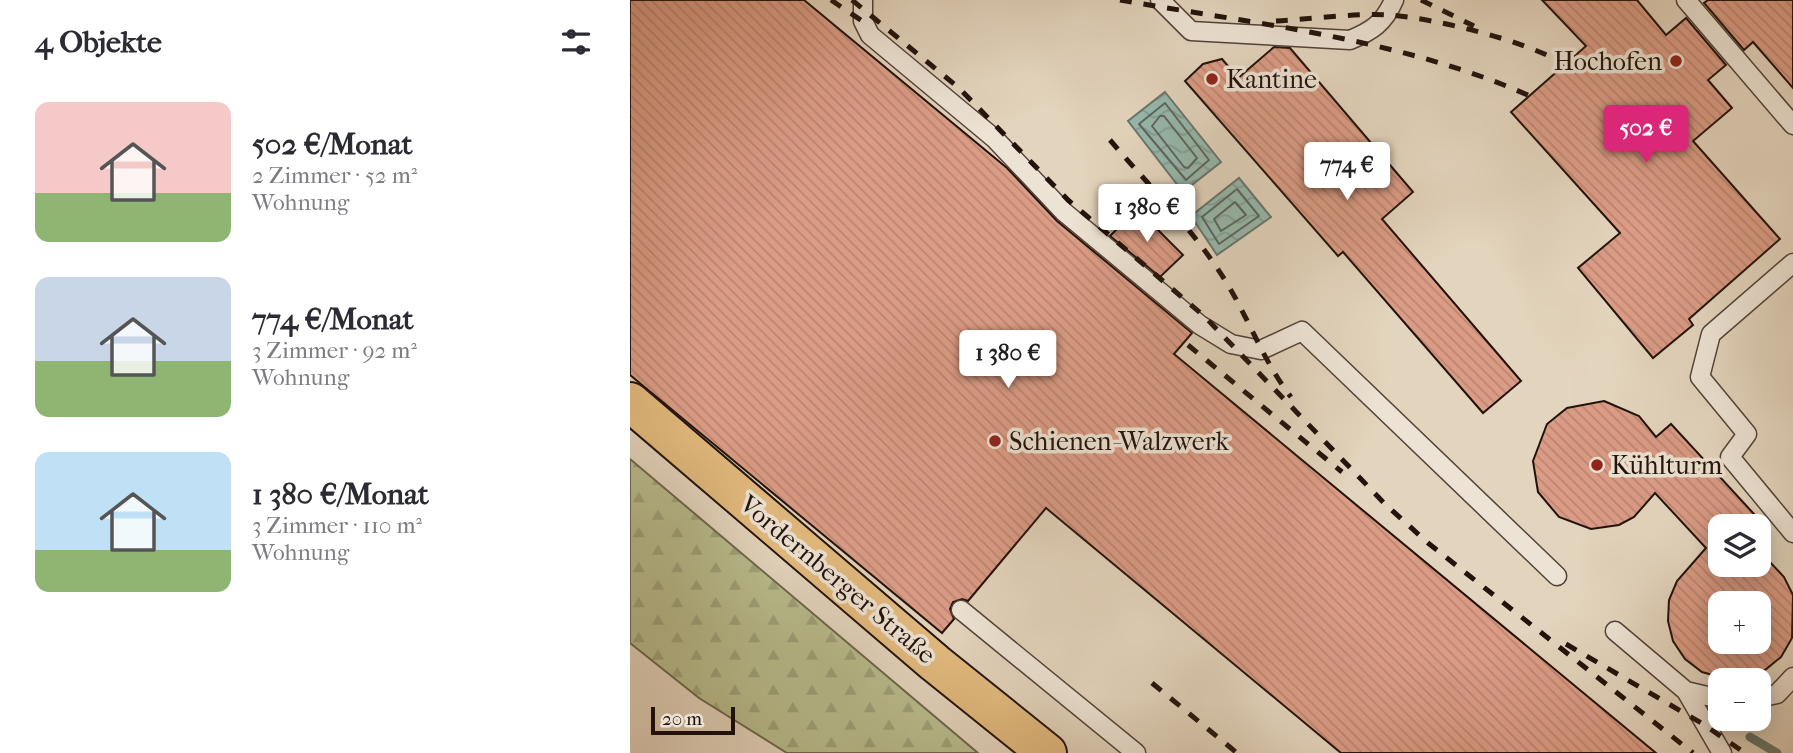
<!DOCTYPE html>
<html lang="de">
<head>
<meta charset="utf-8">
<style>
  body { margin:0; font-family:"IM FELL French Canon",serif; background:#f2f2f3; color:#2b2b33; height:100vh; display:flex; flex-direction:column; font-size:26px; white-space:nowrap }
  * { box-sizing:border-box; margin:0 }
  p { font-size:23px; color:#7c7c81 }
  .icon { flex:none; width:38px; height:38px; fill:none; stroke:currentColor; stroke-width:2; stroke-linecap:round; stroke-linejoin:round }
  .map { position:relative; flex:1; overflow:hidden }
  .sheet { display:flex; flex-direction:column; background:#fff; width:630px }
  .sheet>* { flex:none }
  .tools { position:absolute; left:1078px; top:514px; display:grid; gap:14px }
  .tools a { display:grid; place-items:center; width:63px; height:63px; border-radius:14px; background:#fff; box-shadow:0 4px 18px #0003; font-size:35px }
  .scale { position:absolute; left:21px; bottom:18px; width:84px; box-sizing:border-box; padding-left:7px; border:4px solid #22120b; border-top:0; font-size:19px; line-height:24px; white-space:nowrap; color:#22120b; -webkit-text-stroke:5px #ede3d4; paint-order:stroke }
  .price { position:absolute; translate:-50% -60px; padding:0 16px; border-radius:7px; background:#fff; color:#222; font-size:23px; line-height:46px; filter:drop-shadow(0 2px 4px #0008) }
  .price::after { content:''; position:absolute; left:50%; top:42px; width:21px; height:16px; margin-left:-10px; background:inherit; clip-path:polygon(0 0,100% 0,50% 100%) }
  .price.selected { background:#db2777; color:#fff }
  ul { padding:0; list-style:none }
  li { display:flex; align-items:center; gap:21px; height:175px; padding:0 35px }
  li span { display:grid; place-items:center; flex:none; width:196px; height:140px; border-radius:14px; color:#555 }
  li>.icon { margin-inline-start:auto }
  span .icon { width:84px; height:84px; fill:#fffc; stroke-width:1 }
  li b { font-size:30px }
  h2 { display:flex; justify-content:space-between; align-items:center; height:84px; padding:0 35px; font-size:30px }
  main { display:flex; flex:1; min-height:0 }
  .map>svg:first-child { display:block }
  .forest { fill:url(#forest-firs); stroke:#6d674c; stroke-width:2 }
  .water { fill:url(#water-waves); stroke:#68766c; stroke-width:2 }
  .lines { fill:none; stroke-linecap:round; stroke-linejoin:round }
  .shore { stroke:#5c655c; stroke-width:2 }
  .stream { stroke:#68766c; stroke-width:9 }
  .building { fill:url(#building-back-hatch); stroke:#22120b; stroke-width:2; fill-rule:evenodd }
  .lane-casing { stroke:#524238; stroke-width:21 }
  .primary-casing { stroke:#22120b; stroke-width:42 }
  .lane { stroke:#ede3d4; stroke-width:18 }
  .primary { stroke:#e2ba7e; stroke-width:38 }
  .rail { stroke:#22120b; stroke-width:5; stroke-dasharray:12 12; stroke-linecap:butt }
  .poi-dot { fill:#8f2418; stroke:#ede3d4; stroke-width:2.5 }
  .labels { text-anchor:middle; stroke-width:7; stroke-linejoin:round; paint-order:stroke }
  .poi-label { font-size:26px; fill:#22120b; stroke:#ede3d4; text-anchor:start }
  .street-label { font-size:26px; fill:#22120b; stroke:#ede3d4 }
</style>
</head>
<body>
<main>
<section class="sheet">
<h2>4 Objekte<svg class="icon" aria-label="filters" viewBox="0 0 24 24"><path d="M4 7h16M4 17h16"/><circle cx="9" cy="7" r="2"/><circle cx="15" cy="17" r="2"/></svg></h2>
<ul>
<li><span style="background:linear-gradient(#f6c9c9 65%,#8fb573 0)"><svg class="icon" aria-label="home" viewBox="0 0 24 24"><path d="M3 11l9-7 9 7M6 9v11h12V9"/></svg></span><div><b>502 €/Monat</b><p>2 Zimmer · 52 m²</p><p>Wohnung</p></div></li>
<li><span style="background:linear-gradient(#c9d6e8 60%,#8fb573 0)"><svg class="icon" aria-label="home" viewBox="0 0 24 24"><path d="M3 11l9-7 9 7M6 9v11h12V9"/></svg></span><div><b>774 €/Monat</b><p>3 Zimmer · 92 m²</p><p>Wohnung</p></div></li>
<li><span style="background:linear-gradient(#bfe0f5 70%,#8fb573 0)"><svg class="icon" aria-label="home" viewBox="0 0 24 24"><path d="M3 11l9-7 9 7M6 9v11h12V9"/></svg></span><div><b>1 380 €/Monat</b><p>3 Zimmer · 110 m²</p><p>Wohnung</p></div></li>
</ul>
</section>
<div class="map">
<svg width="1163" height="753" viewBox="0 0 1163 753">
  <defs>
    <pattern id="forest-firs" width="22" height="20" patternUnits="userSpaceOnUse" patternTransform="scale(1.75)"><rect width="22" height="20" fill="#b8bc8e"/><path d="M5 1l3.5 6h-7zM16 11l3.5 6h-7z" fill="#9ea179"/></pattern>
    <pattern id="water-waves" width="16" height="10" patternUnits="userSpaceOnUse" patternTransform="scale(1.75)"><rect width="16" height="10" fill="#96b8ad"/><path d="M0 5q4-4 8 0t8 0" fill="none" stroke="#819d94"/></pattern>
    <pattern id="building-back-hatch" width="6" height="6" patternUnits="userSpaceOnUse" patternTransform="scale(1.75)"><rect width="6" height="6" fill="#db9c85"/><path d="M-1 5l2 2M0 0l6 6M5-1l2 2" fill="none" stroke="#bc8572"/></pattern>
  </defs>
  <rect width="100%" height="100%" fill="#e3d4bd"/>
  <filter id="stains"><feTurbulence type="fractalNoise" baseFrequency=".00286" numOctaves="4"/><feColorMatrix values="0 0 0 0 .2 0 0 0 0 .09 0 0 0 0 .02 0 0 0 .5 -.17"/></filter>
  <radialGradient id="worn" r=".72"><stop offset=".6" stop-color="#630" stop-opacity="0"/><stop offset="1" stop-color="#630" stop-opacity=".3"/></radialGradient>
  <!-- forest -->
  <path class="forest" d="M0,459L348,753H157L69,698L0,643Z"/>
  <!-- water -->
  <path class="water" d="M535,92L591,162L553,192L498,121Z
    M609,178L641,217L587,255L561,216Z"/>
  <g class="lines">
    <!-- shore -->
    <path class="shore" d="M535,103L579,160L556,180L509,124Z
      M530,116H534L567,158L558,168L554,167L522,126Z
      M607,189L629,216L589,244L572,217Z
      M605,202L616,215L591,231L584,219Z"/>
    <!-- stream -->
    <path class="stream" d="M1120,737L1147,753"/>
  </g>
  <!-- building -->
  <path class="building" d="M0,0H174L377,168L427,221L562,333L544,354L1026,753H711L416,508L338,601L332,599L323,602L320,609L324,619L312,633L0,375Z
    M912,0H1007L1036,35L1056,18L1096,65L1078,80L1102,108L1063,141L1150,239L1059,319L1063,325L1023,358L948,268L990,233L881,112L956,46Z
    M1078,0H1163V88L1123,42L1114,50L1074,3Z
    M644,47L660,48L783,192L752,219L891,381L853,413L713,252L708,256L555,81L573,64L592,59L608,78Z
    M507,209L553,255L530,277L480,236Z
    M974,401L1009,416L1026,437L1041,424L1124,514L1110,527H1090V565H1129V557L1140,562L1154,577L1163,595L1162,638L1151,657L1135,670L1114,678H1093L1072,672L1055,659L1043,641L1038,621L1039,600L1047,581L1076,548L1025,493L1004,517L989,525L961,529L929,517L908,492L903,461L917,424L937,408ZM1090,604H1129V642H1090Z"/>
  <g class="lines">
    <!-- lane casing -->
    <g class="lane-casing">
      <path id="lane" d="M233,0V21L240,35L365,139L434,212L570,325L601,344L631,350L672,331L927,576
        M530,0L561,31L720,40C742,31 754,23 764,0
        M1056,0L1163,125
        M1163,263L1081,334L1070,377L1117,434L1100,457L1163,533
        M331,610L506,753
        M985,631L1056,691L1092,753
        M1056,691L1090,699
        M1129,698L1147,694L1163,677"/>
    </g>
    <!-- primary casing -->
    <g class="primary-casing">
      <path id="primary" d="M0,402L305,663L417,753"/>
    </g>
    <!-- lane -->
    <use href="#lane" class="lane"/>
    <!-- primary -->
    <use href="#primary" class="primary"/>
    <!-- rail -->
    <path class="rail" d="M201,0L238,25
      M222,0L329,88L438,200L574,316L755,504L798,543L1063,753
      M490,0C626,24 772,39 900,96
      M791,0L844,26
      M646,21C683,19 723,13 759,15C809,19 892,40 935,64
      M480,140C520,187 566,232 598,285C620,322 634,362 661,397
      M558,345L712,472
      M936,644L1073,724L1115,753
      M522,683L607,753"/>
  </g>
  <!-- markers -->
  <g class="poi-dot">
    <circle cx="1046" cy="61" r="7"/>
    <circle cx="582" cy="79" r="7"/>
    <circle cx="365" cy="441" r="7"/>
    <circle cx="967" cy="465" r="7"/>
  </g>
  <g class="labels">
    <!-- poi labels -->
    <g class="poi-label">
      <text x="1032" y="70" text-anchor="end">Hochofen</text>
      <text x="596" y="88">Kantine</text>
      <text x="379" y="450">Schienen-Walzwerk</text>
      <text x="981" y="474">Kühlturm</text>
    </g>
    <!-- street labels -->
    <g class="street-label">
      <text transform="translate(208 579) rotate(40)" y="9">Vordernberger Straße</text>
    </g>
  </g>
  <rect width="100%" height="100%" filter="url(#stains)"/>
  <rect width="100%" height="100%" fill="url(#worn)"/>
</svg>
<div class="tools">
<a><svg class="icon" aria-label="layers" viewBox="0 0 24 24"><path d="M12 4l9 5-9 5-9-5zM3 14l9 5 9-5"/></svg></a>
<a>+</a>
<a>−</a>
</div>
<div class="scale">20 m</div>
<b class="price selected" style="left:1016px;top:165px">502 €</b>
<b class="price" style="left:717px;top:202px">774 €</b>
<b class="price" style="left:517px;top:244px">1 380 €</b>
<b class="price" style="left:378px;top:390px">1 380 €</b>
</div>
</main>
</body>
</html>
